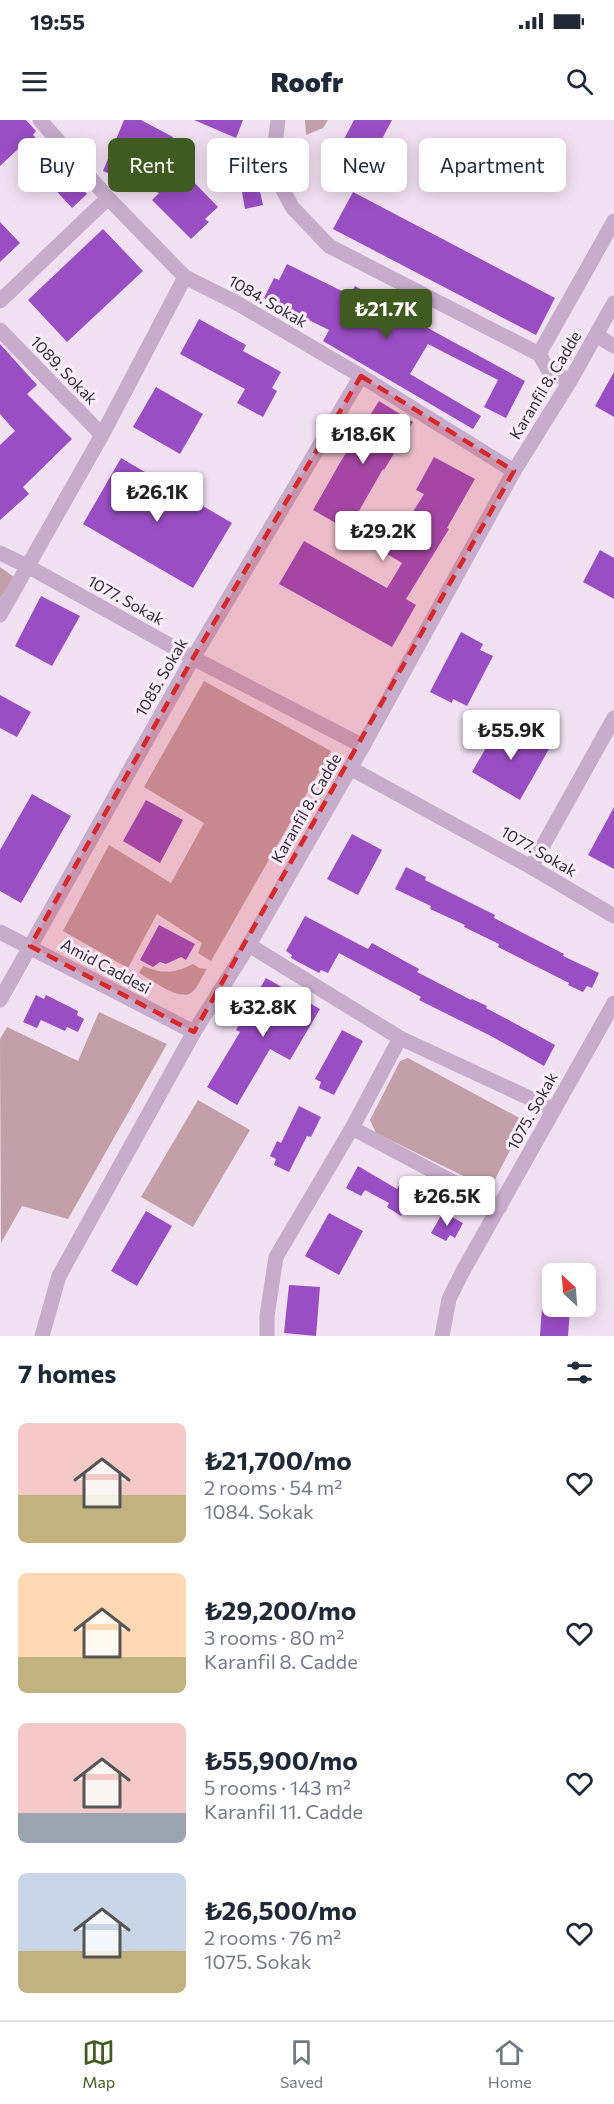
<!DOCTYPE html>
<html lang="en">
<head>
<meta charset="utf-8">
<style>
  body { margin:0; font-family:Commissioner,sans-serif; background:#f6f6f7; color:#1f2937; height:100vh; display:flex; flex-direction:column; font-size:22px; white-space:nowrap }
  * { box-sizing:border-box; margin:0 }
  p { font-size:20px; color:#747a83 }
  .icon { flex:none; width:33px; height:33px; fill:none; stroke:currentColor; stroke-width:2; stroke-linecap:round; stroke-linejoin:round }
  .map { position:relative; height:1216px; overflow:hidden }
  .drawer { display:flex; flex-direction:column; background:#fff; flex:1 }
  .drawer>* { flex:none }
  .guide { position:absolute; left:18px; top:18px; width:579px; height:54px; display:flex; gap:12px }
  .needle { width:39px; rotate:334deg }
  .controls { position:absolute; left:542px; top:1143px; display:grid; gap:12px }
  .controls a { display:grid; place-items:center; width:54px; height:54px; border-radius:9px; background:#fff; box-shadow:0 3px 15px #0003; font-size:30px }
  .price { position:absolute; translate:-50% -51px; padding:0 14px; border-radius:6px; background:#fff; color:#222; font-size:20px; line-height:39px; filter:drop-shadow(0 2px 3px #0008) }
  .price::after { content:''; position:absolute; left:50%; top:36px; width:18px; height:14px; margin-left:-9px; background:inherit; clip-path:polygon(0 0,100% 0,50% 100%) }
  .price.active { background:#405b20; color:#fff }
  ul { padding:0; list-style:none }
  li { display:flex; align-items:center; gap:18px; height:150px; padding:0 18px }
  li span { display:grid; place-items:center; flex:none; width:168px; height:120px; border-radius:9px; color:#555 }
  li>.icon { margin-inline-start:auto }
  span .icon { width:72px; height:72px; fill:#fffc; stroke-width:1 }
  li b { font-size:26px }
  h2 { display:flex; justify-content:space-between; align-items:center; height:72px; padding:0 18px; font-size:26px }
  .tag { padding:0 21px; border-radius:9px; background:#fff; box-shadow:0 3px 15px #0003; font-size:21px; line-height:54px }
  .tag.active { background:#405b20; color:#fff }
  .status { display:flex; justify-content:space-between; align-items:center; height:42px; padding:0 30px; background:#fff; direction:ltr }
  .status svg { height:16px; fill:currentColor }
  header { display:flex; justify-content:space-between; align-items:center; height:78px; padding:0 18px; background:#fff; font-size:27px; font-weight:800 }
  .tabs { display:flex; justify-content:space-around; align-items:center; height:84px; border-top:2px solid #e0e1e3; background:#fff; font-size:16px; color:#747a83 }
  .tabs a { display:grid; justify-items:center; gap:3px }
  .tabs .active { color:#405b20 }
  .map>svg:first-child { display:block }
  .green { fill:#c3a0a9 }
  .building { fill:#9a4ec4 }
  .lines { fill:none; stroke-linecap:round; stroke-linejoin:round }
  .minor { stroke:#c7accc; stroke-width:15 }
  .tertiary { stroke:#c7accc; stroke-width:15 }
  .marked { fill:#d62828; fill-opacity:0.2; stroke:#d62828; stroke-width:4.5; stroke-dasharray:12 8; stroke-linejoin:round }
  .labels { text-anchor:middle; stroke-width:6; stroke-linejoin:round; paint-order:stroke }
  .street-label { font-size:16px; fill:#362b3a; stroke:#faedfa }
</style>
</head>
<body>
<div class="status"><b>19:55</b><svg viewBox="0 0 49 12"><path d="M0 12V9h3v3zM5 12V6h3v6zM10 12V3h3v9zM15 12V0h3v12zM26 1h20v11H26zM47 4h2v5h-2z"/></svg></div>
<header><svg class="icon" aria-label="menu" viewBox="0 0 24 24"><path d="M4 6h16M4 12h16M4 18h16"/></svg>Roofr<svg class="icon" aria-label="search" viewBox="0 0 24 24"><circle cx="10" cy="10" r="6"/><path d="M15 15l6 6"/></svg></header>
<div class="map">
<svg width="614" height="1216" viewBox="0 0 614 1216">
  <rect width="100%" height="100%" fill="#f2e1f3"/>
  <!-- green -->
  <path class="green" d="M305,0H328L323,8L306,15Z
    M0,447L14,457L0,479Z
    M204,561L331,631L211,841L198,833L202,823L157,794L128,848L63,811L109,725L171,763L204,703L144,667Z
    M193,844L199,848L207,849C202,856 198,868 191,873C179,881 150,859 139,853L143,846C162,854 174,854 193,844Z
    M99,892L167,924L68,1099L22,1086L1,1123L0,919L7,907L78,941Z
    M408,938L525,1001L490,1069L376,1013L370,1000L400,941Z
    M198,980L250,1010L193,1107L141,1077Z"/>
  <!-- building -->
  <path class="building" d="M0,0H26L36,11L33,15L87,74L72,88L18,29L0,46Z
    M124,0H141L173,17L160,49L177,67L188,56L218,87L205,99L209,102L191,119L152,80L159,73L103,51Z
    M194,0H243L236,18Z
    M354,0H392L355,70L332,56L336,49L328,45L337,25L340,27Z
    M257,58L263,85L245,89L240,61Z
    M353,72L555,178L536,215L333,109Z
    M0,102L20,123L0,142Z
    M103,109L143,151L67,222L28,180Z
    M287,144L350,175L355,166L435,212L525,261L506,298L484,287L498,260L428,224L410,254L481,296L473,309L323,221L329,210L264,178L274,158L279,160Z
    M199,199L246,225L243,231L281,252L272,268L277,271L263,297L237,283L245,269L180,234Z
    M0,224L37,265L27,274L72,319L23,367L29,374L0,400V325L15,311L0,294Z
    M614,252V297L595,286Z
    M156,267L203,294L180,334L133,307Z
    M379,281L413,302L384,350L383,349L348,410L313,390L341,341Z
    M434,337L475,359L447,408L449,409L406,479L416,485L392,527L279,464L304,421L387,468L402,443L387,434L424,374L416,370Z
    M121,338L232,403L193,468L83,404Z
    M600,430L614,438V479L583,462Z
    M41,476L80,496L52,546L15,526Z
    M461,512L483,524L480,530L493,536L467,586L453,579L452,583L430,572Z
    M0,575L31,592L17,617L0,608Z
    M501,602L549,629L520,680L472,652Z
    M32,674L71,696L21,783L0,771V730Z
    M146,680L183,700L160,743L123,721Z
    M614,687V749L588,735Z
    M352,714L382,730L358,775L327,759Z
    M406,747L426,757L425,760L495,795L494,798L564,834L563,836L599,853L592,868L587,866L583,872L568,865L569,863L498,827L499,824L464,807L465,805L430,789L431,786L395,769Z
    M305,796L368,829L372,823L419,849L417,852L471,880L472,879L487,886L486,888L555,925L544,946L491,916L419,880L421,877L339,833L328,853L321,850L319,853L291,838L292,835L286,831Z
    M159,805L195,824L186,840L181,837L166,844L160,842L153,847L140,840Z
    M266,858L320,889L290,940L270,929L237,985L207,967L240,912L236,910Z
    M36,875L44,879L46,875L78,891L77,895L84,899L78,912L67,907L65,911L41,900L37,908L23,902Z
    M342,910L363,921L334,975L319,968L321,962L315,959Z
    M299,986L321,997L311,1017L307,1016L289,1052L274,1045L276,1039L270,1036L277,1021L281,1023Z
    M358,1046L397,1069L399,1066L419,1077L410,1092L405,1089L401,1096L387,1087L389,1083L365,1070L361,1076L346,1068Z
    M146,1091L172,1106L137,1166L111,1151Z
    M443,1092L463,1103L455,1118L450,1115L446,1121L431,1113Z
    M329,1093L363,1111L339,1155L305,1136Z
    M289,1165L320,1167L316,1216L284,1213Z
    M542,1188L570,1190L568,1216H540Z"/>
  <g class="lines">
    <!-- minor -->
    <path class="minor" d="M40,0L108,78L185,157L235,182L361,256L514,351
      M278,0L274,32L279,62L292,87L329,126L539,234L614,101
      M0,181L108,78
      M0,210L102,315
      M596,215L614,226
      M539,234L549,251L570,261
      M0,433L29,447L193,538L363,626
      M0,495L102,315L185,157
      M350,648L531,747L614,796
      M249,825L400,918L553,989
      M0,880L193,538L361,256
      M352,1008L500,1087
      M267,1216V1196L276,1137L352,1008L400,918
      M442,1216L449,1179L463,1151L614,883"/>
    <!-- tertiary -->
    <path class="tertiary" d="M531,747L614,598
      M0,812L194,912
      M42,1216L59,1156L194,912L249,825L363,626L514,351L570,261L614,183"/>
  </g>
  <!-- marked area -->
  <path class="marked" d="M361,256L514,351L194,912L30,826L193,538Z"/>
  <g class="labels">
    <!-- street labels -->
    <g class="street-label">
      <text transform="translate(268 181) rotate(30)" y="6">1084. Sokak</text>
      <text transform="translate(64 250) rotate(46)" y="6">1089. Sokak</text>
      <text transform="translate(545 265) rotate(-59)" y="6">Karanfil 8. Cadde</text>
      <text transform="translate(126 480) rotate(29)" y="6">1077. Sokak</text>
      <text transform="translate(161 557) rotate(-60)" y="6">1085. Sokak</text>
      <text transform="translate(306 688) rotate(-60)" y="6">Karanfil 8. Cadde</text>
      <text transform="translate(539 731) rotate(30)" y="6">1077. Sokak</text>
      <text transform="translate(106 846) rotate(28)" y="6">Amid Caddesi</text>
      <text transform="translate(532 991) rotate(-61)" y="6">1075. Sokak</text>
    </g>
  </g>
</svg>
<div class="controls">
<a><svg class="needle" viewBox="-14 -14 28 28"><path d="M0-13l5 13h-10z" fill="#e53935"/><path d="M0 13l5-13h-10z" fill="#747a83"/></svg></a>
</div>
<b class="price active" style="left:386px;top:220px">₺21.7K</b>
<b class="price" style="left:363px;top:345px">₺18.6K</b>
<b class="price" style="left:157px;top:403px">₺26.1K</b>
<b class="price" style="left:383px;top:442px">₺29.2K</b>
<b class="price" style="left:511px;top:641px">₺55.9K</b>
<b class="price" style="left:263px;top:918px">₺32.8K</b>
<b class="price" style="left:447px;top:1107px">₺26.5K</b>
<div class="guide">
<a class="tag">Buy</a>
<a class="tag active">Rent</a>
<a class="tag">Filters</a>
<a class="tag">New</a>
<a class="tag">Apartment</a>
</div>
</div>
<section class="drawer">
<h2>7 homes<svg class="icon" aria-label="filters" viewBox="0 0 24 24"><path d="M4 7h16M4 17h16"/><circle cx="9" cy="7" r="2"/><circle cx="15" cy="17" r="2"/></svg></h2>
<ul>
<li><span style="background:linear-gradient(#f6c9c9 60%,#c2b280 0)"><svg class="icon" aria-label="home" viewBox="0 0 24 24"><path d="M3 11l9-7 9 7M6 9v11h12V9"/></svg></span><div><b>₺21,700/mo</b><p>2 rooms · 54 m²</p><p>1084. Sokak</p></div><svg class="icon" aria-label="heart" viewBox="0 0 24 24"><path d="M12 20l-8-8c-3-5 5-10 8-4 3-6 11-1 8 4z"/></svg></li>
<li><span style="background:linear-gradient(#ffd9b3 70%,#c2b280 0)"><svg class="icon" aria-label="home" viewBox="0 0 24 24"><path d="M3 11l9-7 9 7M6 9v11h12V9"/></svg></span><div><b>₺29,200/mo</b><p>3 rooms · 80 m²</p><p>Karanfil 8. Cadde</p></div><svg class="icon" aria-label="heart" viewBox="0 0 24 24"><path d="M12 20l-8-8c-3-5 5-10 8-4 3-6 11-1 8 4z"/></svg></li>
<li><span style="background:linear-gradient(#f6c9c9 75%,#9aa5b1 0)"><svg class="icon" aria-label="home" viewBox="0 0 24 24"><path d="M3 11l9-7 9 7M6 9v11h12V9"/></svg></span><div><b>₺55,900/mo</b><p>5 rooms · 143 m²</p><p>Karanfil 11. Cadde</p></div><svg class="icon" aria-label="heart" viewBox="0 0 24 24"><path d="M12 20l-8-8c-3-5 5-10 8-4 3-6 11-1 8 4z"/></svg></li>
<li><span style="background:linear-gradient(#c9d6e8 65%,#c2b280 0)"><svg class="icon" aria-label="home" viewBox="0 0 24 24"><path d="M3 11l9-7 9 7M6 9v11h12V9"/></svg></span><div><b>₺26,500/mo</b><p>2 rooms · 76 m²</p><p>1075. Sokak</p></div><svg class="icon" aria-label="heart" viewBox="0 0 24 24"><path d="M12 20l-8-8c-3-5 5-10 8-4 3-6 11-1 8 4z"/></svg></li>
</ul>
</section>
<nav class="tabs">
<a class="active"><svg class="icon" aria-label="map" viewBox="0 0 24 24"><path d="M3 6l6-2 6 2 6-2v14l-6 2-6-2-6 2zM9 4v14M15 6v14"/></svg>Map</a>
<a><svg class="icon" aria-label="saved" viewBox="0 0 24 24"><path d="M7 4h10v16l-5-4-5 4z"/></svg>Saved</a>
<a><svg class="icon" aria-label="home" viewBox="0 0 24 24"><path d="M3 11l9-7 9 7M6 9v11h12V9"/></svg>Home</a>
</nav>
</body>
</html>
